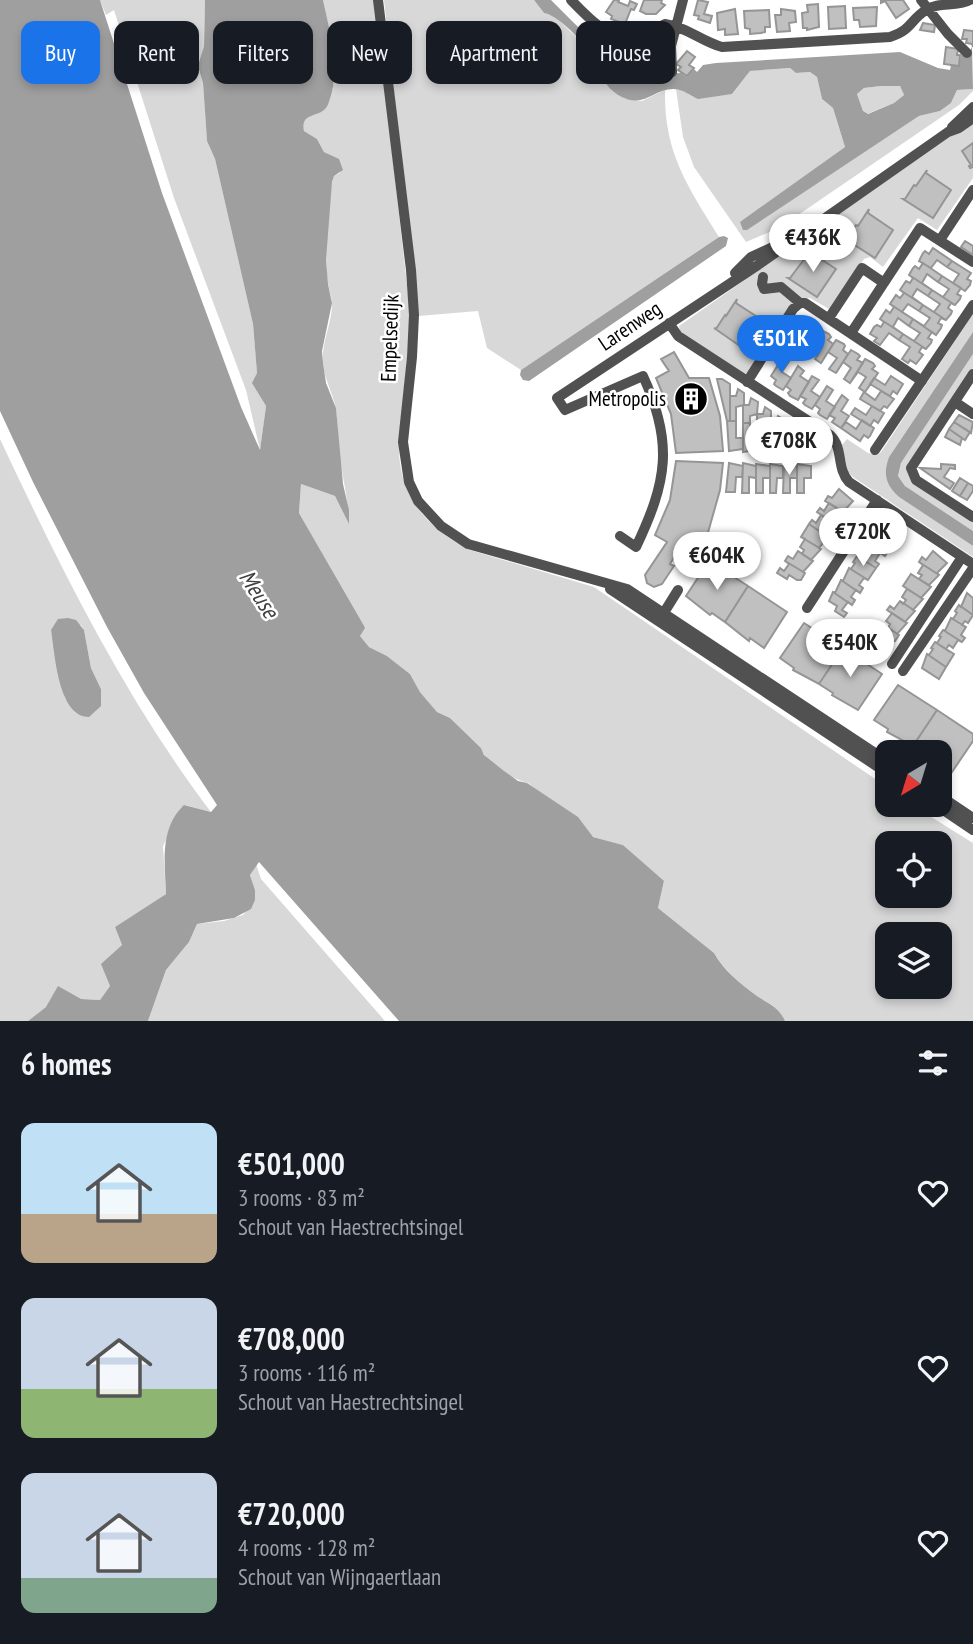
<!DOCTYPE html>
<html lang="en">
<head>
<meta charset="utf-8">
<style>
  body { margin:0; font-family:"PT Sans Narrow",sans-serif; background:#242831; color:#f1f3f6; height:100vh; display:flex; flex-direction:column; font-size:26px; white-space:nowrap }
  * { box-sizing:border-box; margin:0 }
  p { font-size:23px; color:#9ea1a6 }
  .icon { flex:none; width:38px; height:38px; fill:none; stroke:currentColor; stroke-width:2; stroke-linecap:round; stroke-linejoin:round }
  .map { position:relative; height:1021px; overflow:hidden }
  .drawer { display:flex; flex-direction:column; background:#171b24; flex:1 }
  .drawer>* { flex:none }
  .hud { position:absolute; left:21px; top:21px; width:931px; height:63px; display:flex; gap:14px }
  .needle { width:46px; rotate:218deg }
  .tools { position:absolute; left:875px; top:740px; display:grid; gap:14px }
  .tools a { display:grid; place-items:center; width:77px; height:77px; border-radius:14px; background:#171b24; box-shadow:0 4px 10px #0003; font-size:35px }
  .price { position:absolute; translate:-50% -60px; padding:0 16px; border-radius:24px; background:#fff; color:#222; font-size:23px; line-height:46px; filter:drop-shadow(0 2px 4px #0008) }
  .price::after { content:''; position:absolute; left:50%; top:42px; width:21px; height:16px; margin-left:-10px; background:inherit; clip-path:polygon(0 0,100% 0,50% 100%) }
  .price.selected { background:#1a73e8; color:#fff }
  ul { padding:0; list-style:none }
  li { display:flex; align-items:center; gap:21px; height:175px; padding:0 21px }
  li span { display:grid; place-items:center; flex:none; width:196px; height:140px; border-radius:14px; color:#555 }
  li>.icon { margin-inline-start:auto }
  span .icon { width:84px; height:84px; fill:#fffc; stroke-width:1 }
  li b { font-size:30px }
  h2 { display:flex; justify-content:space-between; align-items:center; height:84px; padding:0 21px; font-size:30px }
  .chip { padding:0 24px; border-radius:14px; background:#171b24; box-shadow:0 4px 10px #0003; font-size:24px; line-height:63px }
  .chip.selected { background:#1a73e8; color:#fff }
  .map>svg:first-child { display:block }
  .green { fill:#d8d8d8; fill-rule:evenodd }
  .water { fill:#9f9f9f; fill-rule:evenodd }
  .building { fill:#c0c0c0; stroke:#959595; stroke-width:2 }
  .lines { fill:none; stroke-linecap:round; stroke-linejoin:round }
  .street { stroke:#515151; stroke-width:10 }
  .labels { text-anchor:middle; stroke-width:5; stroke-linejoin:round; paint-order:stroke }
  .street-label { font-size:21px; fill:#000; stroke:#fff }
  .poi-label { font-size:21px; fill:#000; stroke:#fff; text-anchor:end }
  .water-label { font-size:23px; font-style:italic; fill:#404040; stroke:#fff }
</style>
</head>
<body>
<div class="map">
<svg width="973" height="1021" viewBox="0 0 973 1021">
  <rect width="100%" height="100%" fill="#fff"/>
  <!-- green -->
  <path class="green" d="M100,0H205L204,46L199,62V70L203,83L207,141L215,159L253,324L257,373L253,383L266,406L260,450L246,390L174,198L114,10L106,15Z
    M323,0H375L409,303C410,336 406,368 403,401C402,417 399,433 399,449C399,496 430,531 470,550L594,587L887,787V805H912L973,843V1021H785C780,1008 768,1003 757,996C742,985 723,969 714,953L658,908L664,882L623,845L593,837L528,783C512,779 486,764 481,748L450,718L437,712L420,692L410,674L387,656L369,647L360,636L363,624L299,513L301,484L335,496L348,521C350,504 341,472 339,452C337,438 338,423 336,409C333,393 324,379 323,363C321,343 332,324 332,304C332,297 329,290 328,283C324,258 326,200 334,176L340,173L339,160L324,152L317,139L304,131C300,109 322,121 329,102C341,70 330,32 323,0ZM887,844H940V896H887ZM887,934H940V987H887Z
    M384,0H534L544,13L553,14L584,45L613,91L624,98L642,101L665,90C664,153 687,185 719,237L521,370L487,348L478,311L418,316Z
    M790,68L796,73L810,72L817,77L822,99L833,108L845,147L741,222L850,161L919,116L940,111L951,103L957,90L973,89V91L959,105L779,228L746,242L694,167L683,137L676,89L688,92L693,97L732,94L750,71Z
    M881,86H900L904,95L894,103L867,114L863,111L857,94L864,88Z
    M969,123H973V178L937,230L918,218L883,267L870,257L864,259L829,309L810,298H797L747,373L742,374L680,332L679,326Z
    M973,314V332L889,457C883,473 885,485 899,497L973,546V557L853,477L848,472L842,445L847,439L868,453L877,455L881,452Z
    M973,354V368L907,470L911,480L973,521V531L905,486L898,476L901,463Z
    M0,439C60,567 125,699 211,812L185,805L163,846L166,894L115,927L122,945L102,964L110,986L100,1000L81,999L46,1007L28,1021H0ZM81,625L84,630L91,668L101,689L76,713L65,698L51,630Z
    M256,864L261,879L385,1021H148L166,970L189,942L197,924L224,921L243,915L255,900V890L250,875Z"/>
  <!-- water -->
  <path class="water" d="M0,0H100L162,193L241,407L260,450L266,406L252,383L257,373L253,324L215,159L207,141L203,83L199,70V62L204,46L205,0H323C330,32 341,70 329,102C323,121 300,109 304,131L317,139L324,152L339,159L343,170L334,176L332,182L326,260L328,284L332,303L322,351L323,363L326,383L336,408L343,484L349,510V524L335,496L301,484L299,513L363,624L365,628L360,636L369,647L387,656L410,674L420,692L437,712L450,718L481,748L484,755L504,771L518,781L527,783L578,817L593,837L623,845L664,881L658,908L714,953C723,970 742,985 757,996C769,1004 779,1007 785,1021H399L259,862L250,875L255,890V900L251,909L234,918L197,924L189,942L166,970L148,1021H28L46,1007L58,986L81,999L100,1000L110,986L101,964L122,945L115,927L166,894C165,863 159,829 184,805L211,812L217,805L144,693L107,627L33,482L0,411Z
    M534,0H551L582,31L646,77L649,74L659,81L664,74L681,73L687,77L694,69L697,72L703,65L716,63L900,52L938,68L950,70L951,65L959,66L961,55L967,56L972,47L973,89L957,90L951,103L940,111L919,116L747,230H743L740,222L845,147L833,108L822,99L817,77L810,72L796,73L790,68L750,71L732,94L698,99C689,95 685,90 674,89C653,88 642,113 614,92C601,82 597,65 588,51C582,40 556,14 544,13ZM881,86H900L904,95L894,103L868,114L863,111L857,94L864,88Z
    M724,236L728,238L726,246L529,381L523,380L520,375L521,370L719,237Z
    M973,332V354L901,463L898,476L905,486L973,531V546L899,497C885,485 883,473 889,457Z
    M68,618L76,620L84,630L91,668L101,689V706L89,717C58,717 55,654 51,630L58,619Z"/>
  <!-- building -->
  <path class="building" d="M614,0H619L618,2L628,6L630,1L637,4L634,10L631,9L625,24L611,19L612,16L606,12Z
    M644,0H662L661,3L665,5L656,14H646L640,11Z
    M698,0L708,2L704,14L712,16L710,23L698,19L699,16L694,15Z
    M881,0H903L909,9L896,18L885,1L881,3Z
    M818,4L819,27L807,30V28H803L802,13L808,12L807,5Z
    M845,6L846,28L829,29L828,7Z
    M877,7L876,26L860,27L859,20H854L853,8Z
    M735,9L738,34L725,35V29L718,30L717,13Z
    M781,9L795,11L796,22L789,23L790,31L777,32L775,15H781Z
    M769,10L770,27H765V32L761,33L750,34V29L745,28L744,11Z
    M923,23L935,25L934,32L920,30Z
    M964,30L973,31V47L972,44L966,43L967,39H962Z
    M946,47L958,49L957,55H960L959,66L944,64Z
    M687,51L695,57L689,65L694,68L687,76L678,70L681,67L676,64Z
    M652,54L666,65L662,70L665,72L659,80L645,69L648,65L645,63Z
    M973,143V167L970,168L969,166L971,165L962,151Z
    M927,170L926,173L951,190L933,218L903,199H905L914,185L916,186Z
    M869,209L868,213L893,230L875,258L845,239H847L856,225L858,226Z
    M965,241L973,246V255L961,247Z
    M933,248L952,261L947,267L937,260L931,268L919,261L923,253L925,251L929,254Z
    M812,249L810,252L836,269L817,297L788,278H790Z
    M952,261L971,273L967,279L971,281L970,285L965,291L953,283L959,274L947,267Z
    M923,263L942,276L938,282L927,274L922,283L932,290L909,275L913,268L915,266L919,269Z
    M909,275L932,290L928,296L917,289L912,297L923,305L900,290L906,281L910,283L913,278Z
    M942,276L961,288L957,294L961,296L960,299L955,305L932,290L943,297L949,289L938,282Z
    M900,290L923,305L919,311L908,304L902,312L913,319L890,304L896,295L900,298L904,293Z
    M932,290L955,305L951,303L948,308L952,311L951,314L946,320L923,305L934,312L940,304L928,296Z
    M737,299L736,303L762,320L743,348L714,328L716,329L725,315L726,316Z
    M890,304L913,319L909,326L898,318L893,327L903,334L880,319L886,310L890,313L894,307Z
    M923,305L946,320L941,318L938,323L942,325L941,328L936,335L913,319L924,326L930,318L919,311Z
    M880,319L903,334L899,340L889,333L880,345L874,341L877,338L870,334L874,327L877,325L881,327L884,322Z
    M913,319L936,335L932,332L928,338L932,340L931,343L926,349L903,334L914,341L920,333L909,326Z
    M806,321L814,325L816,327L813,331L819,334L807,354L800,350L804,343L795,338L799,333L796,331Z
    M821,330L829,334L831,337L828,340L833,344L821,363L815,359L819,353L810,347Z
    M903,334L926,349L922,347L919,352L923,355L916,364L910,360L908,363L902,359L910,347L899,340Z
    M836,340L844,344L845,346L843,350L848,354L836,373L829,369L837,358L828,352Z
    M851,350L858,354L860,356L857,360L863,363L850,383L844,379L851,368L843,362L836,373Z
    M674,352L689,378H709L720,416L723,451L676,453L671,414L656,378L669,371L661,359Z
    M783,357L789,361L782,372L791,378L783,390L776,386L774,384L776,380L771,376Z
    M865,359L873,363L875,366L872,369L878,373L865,392L859,388L866,377L858,372L850,383Z
    M798,366L804,371L800,376L809,382L798,400L790,396L788,393L791,390L786,386Z
    M812,376L819,380L811,391L820,397L812,409L805,405L803,403L806,399L800,396Z
    M891,376L903,384L897,394L893,391L890,396L870,384L874,378L885,385Z
    M717,379H722L730,384V421H727Z
    M827,386L833,390L826,401L835,407L827,419L820,415L818,413L820,409L815,405Z
    M738,389L744,393V405L736,407V421H730V396H736Z
    M881,391L894,399L887,408L884,406L880,411L860,399L864,392L875,400Z
    M842,395L848,400L841,411L849,416L841,428L832,422L835,418L829,415Z
    M751,398L758,402L757,414L750,416V423H743V405H749Z
    M872,406L884,413L878,423L874,420L870,426L851,414L855,408L866,415Z
    M765,407L771,411V423L763,424V432H757V414H763Z
    M959,415L973,422L971,433L954,422Z
    M778,416L785,420V427H777V432H770V423H776Z
    M862,420L874,428L870,436L868,438L864,435L860,441L841,428L846,422L856,429Z
    M727,421H736V438H743V449L729,451Z
    M954,422L970,432L965,440L949,429Z
    M743,423H750V438H757L756,450L743,452Z
    M949,429L962,438L960,445L945,437Z
    M757,432H763V439H770V450L756,452Z
    M770,432H777V438H784V450L770,452Z
    M800,436H812V452L784,450V443H800Z
    M676,461L723,463L720,490L707,536H687L670,564L674,566L662,584L654,587L647,583L645,575L667,542L655,535L670,500Z
    M729,463L743,466L742,477H736L735,492H726Z
    M743,463L756,466V478L749,477V493H742Z
    M756,464L770,466V478H763V493H756Z
    M770,464L783,466V478H777L776,493H770Z
    M784,464L797,466V478H790V493H783Z
    M797,464L811,466V478H804V493H797Z
    M941,464L955,465V469L950,468L944,477L954,483L950,489L920,468L941,469Z
    M960,478L968,483L960,496L952,491Z
    M968,483L973,486V491L967,500L960,496Z
    M839,489L853,501L843,512L825,501L828,496L832,498Z
    M829,503L845,513L840,519L839,518L835,524L836,525L817,512L820,508L824,511Z
    M821,515L836,525L827,536L828,537L809,524L812,520L816,523Z
    M881,519L897,527L891,537L895,540L892,544L873,532L875,533Z
    M809,524L828,537L819,548L821,549L801,537Z
    M873,532L892,544L885,556L865,543L867,545Z
    M801,537L821,549L811,560L802,554L804,550L800,547L805,539Z
    M865,543L880,553L875,561L879,564L876,568L857,556L859,557Z
    M798,551L813,561L803,572L805,573L785,561L788,556L793,559Z
    M933,551L947,563L937,573L939,575L919,562L922,557L926,560Z
    M857,556L876,568L868,580L849,568L851,569L855,563L853,562Z
    M709,561L748,586L725,622L712,613L710,615L686,596Z
    M785,561L805,573L801,580H797L789,575L787,579L777,573L780,568L784,571L789,564Z
    M919,562L939,575L929,585L919,579L922,575L918,573L923,565Z
    M849,568L868,580L864,578L859,585L863,588L860,593L841,580L843,581Z
    M911,574L931,587L921,598L923,599L903,586Z
    M841,580L860,593L856,590L851,597L855,600L852,605L833,592L835,593Z
    M748,586L787,612L764,648L750,638L749,641L725,622Z
    M907,589L923,599L913,610L915,611L900,601L903,604L906,600L902,597Z
    M833,592L852,605L848,602L842,610L847,613L844,617L835,611L837,606L829,601Z
    M967,593L973,598V615L959,605L961,607Z
    M900,601L915,611L905,622L887,610L890,606L894,609Z
    M959,605L973,615L968,623L965,621L962,625L966,627L951,618L953,619L957,613L955,611Z
    M892,613L907,623L897,634L899,635L884,625L888,628L890,624L886,621Z
    M951,618L966,627L961,635L965,638L962,642L943,630L945,631Z
    M804,623L843,648L819,684L793,670L794,668L780,658Z
    M884,625L899,635L895,641L891,642L883,637L881,641L871,635L874,630L879,633Z
    M943,630L962,642L958,640L953,648L949,645L946,649L950,652L935,642L937,643L941,637L939,636Z
    M935,642L954,654L946,667L927,654L929,655L933,649L931,648Z
    M843,648L882,674L858,710L832,695L833,693L819,684Z
    M927,654L946,667L939,679L922,668Z
    M898,685L937,710L913,746L887,732L888,729L874,720Z
    M937,710L973,734V741L952,772L940,763V752H924L913,746Z"/>
  <g class="lines">
    <!-- street -->
    <path class="street" d="M378,0L411,270L414,315L412,357L403,442L409,482L418,501L441,526L468,544L627,589L887,761
      M571,0C603,33 621,50 665,24C687,27 701,41 722,47L890,37C912,30 910,20 926,10C939,1 956,8 970,0
      M921,0L948,34L967,53
      M672,72L671,46L683,0
      M952,127L973,107
      M940,240L973,190
      M735,273L751,257L779,244
      M763,277L762,284L764,289L781,287L800,303
      M829,318L862,268L884,283
      M669,323L678,336L830,435C844,448 836,468 849,482L973,564
      M851,333L920,228L973,262
      M973,374L911,468L916,480L973,517
      M747,382L793,309L800,303H805L922,381
      M955,402L973,414
      M875,450L973,305
      M620,536L636,547C667,482 674,443 643,376L565,410L557,398L758,265L948,132L959,128L973,118
      M610,589L887,773
      M807,608L877,500
      M660,619L678,590
      M892,664L962,557
      M903,671L973,568
      M940,796L973,818
      M936,805L973,830"/>
  </g>
  <!-- icons -->
  <defs>
    <g id="building-disc" transform="scale(1.75)"><circle r="9.5" fill="#000" stroke="#fff"/><path d="M-4-6H4V6H1V3H-1V6H-4ZM-2.5-4.3h1.7v1.8h-1.7ZM.8-4.3h1.7v1.8H.8ZM-2.5-1h1.7V.8h-1.7ZM.8-1h1.7V.8H.8Z" fill="#fff"/></g>
  </defs>
  <g fill-rule="evenodd">
    <use href="#building-disc" x="691" y="399"/>
  </g>
  <g class="labels">
    <!-- street labels -->
    <g class="street-label">
      <text transform="translate(630 326) rotate(-34)" y="7">Larenweg</text>
      <text transform="translate(390 338) rotate(-88)" y="7">Empelsedijk</text>
    </g>
    <!-- poi labels -->
    <g class="poi-label">
      <text x="666" y="406">Metropolis</text>
    </g>
    <!-- water labels -->
    <g class="water-label">
      <text transform="translate(259 594) rotate(57)" y="8">Meuse</text>
    </g>
  </g>
</svg>
<div class="tools">
<a><svg class="needle" viewBox="-14 -14 28 28"><path d="M0-13l5 13h-10z" fill="#e53935"/><path d="M0 13l5-13h-10z" fill="#9ea1a6"/></svg></a>
<a><svg class="icon" aria-label="locate" viewBox="0 0 24 24"><circle cx="12" cy="12" r="6"/><path d="M12 2v4M12 18v4M2 12h4M18 12h4"/></svg></a>
<a><svg class="icon" aria-label="layers" viewBox="0 0 24 24"><path d="M12 4l9 5-9 5-9-5zM3 14l9 5 9-5"/></svg></a>
</div>
<b class="price" style="left:813px;top:274px">€436K</b>
<b class="price selected" style="left:781px;top:375px">€501K</b>
<b class="price" style="left:789px;top:477px">€708K</b>
<b class="price" style="left:863px;top:568px">€720K</b>
<b class="price" style="left:717px;top:592px">€604K</b>
<b class="price" style="left:850px;top:679px">€540K</b>
<div class="hud">
<a class="chip selected">Buy</a>
<a class="chip">Rent</a>
<a class="chip">Filters</a>
<a class="chip">New</a>
<a class="chip">Apartment</a>
<a class="chip">House</a>
</div>
</div>
<section class="drawer">
<h2>6 homes<svg class="icon" aria-label="filters" viewBox="0 0 24 24"><path d="M4 7h16M4 17h16"/><circle cx="9" cy="7" r="2"/><circle cx="15" cy="17" r="2"/></svg></h2>
<ul>
<li><span style="background:linear-gradient(#bfe0f5 65%,#b9a48a 0)"><svg class="icon" aria-label="home" viewBox="0 0 24 24"><path d="M3 11l9-7 9 7M6 9v11h12V9"/></svg></span><div><b>€501,000</b><p>3 rooms · 83 m²</p><p>Schout van Haestrechtsingel</p></div><svg class="icon" aria-label="heart" viewBox="0 0 24 24"><path d="M12 20l-8-8c-3-5 5-10 8-4 3-6 11-1 8 4z"/></svg></li>
<li><span style="background:linear-gradient(#c9d6e8 65%,#8fb573 0)"><svg class="icon" aria-label="home" viewBox="0 0 24 24"><path d="M3 11l9-7 9 7M6 9v11h12V9"/></svg></span><div><b>€708,000</b><p>3 rooms · 116 m²</p><p>Schout van Haestrechtsingel</p></div><svg class="icon" aria-label="heart" viewBox="0 0 24 24"><path d="M12 20l-8-8c-3-5 5-10 8-4 3-6 11-1 8 4z"/></svg></li>
<li><span style="background:linear-gradient(#c9d6e8 75%,#7fa58c 0)"><svg class="icon" aria-label="home" viewBox="0 0 24 24"><path d="M3 11l9-7 9 7M6 9v11h12V9"/></svg></span><div><b>€720,000</b><p>4 rooms · 128 m²</p><p>Schout van Wijngaertlaan</p></div><svg class="icon" aria-label="heart" viewBox="0 0 24 24"><path d="M12 20l-8-8c-3-5 5-10 8-4 3-6 11-1 8 4z"/></svg></li>
</ul>
</section>
</body>
</html>
